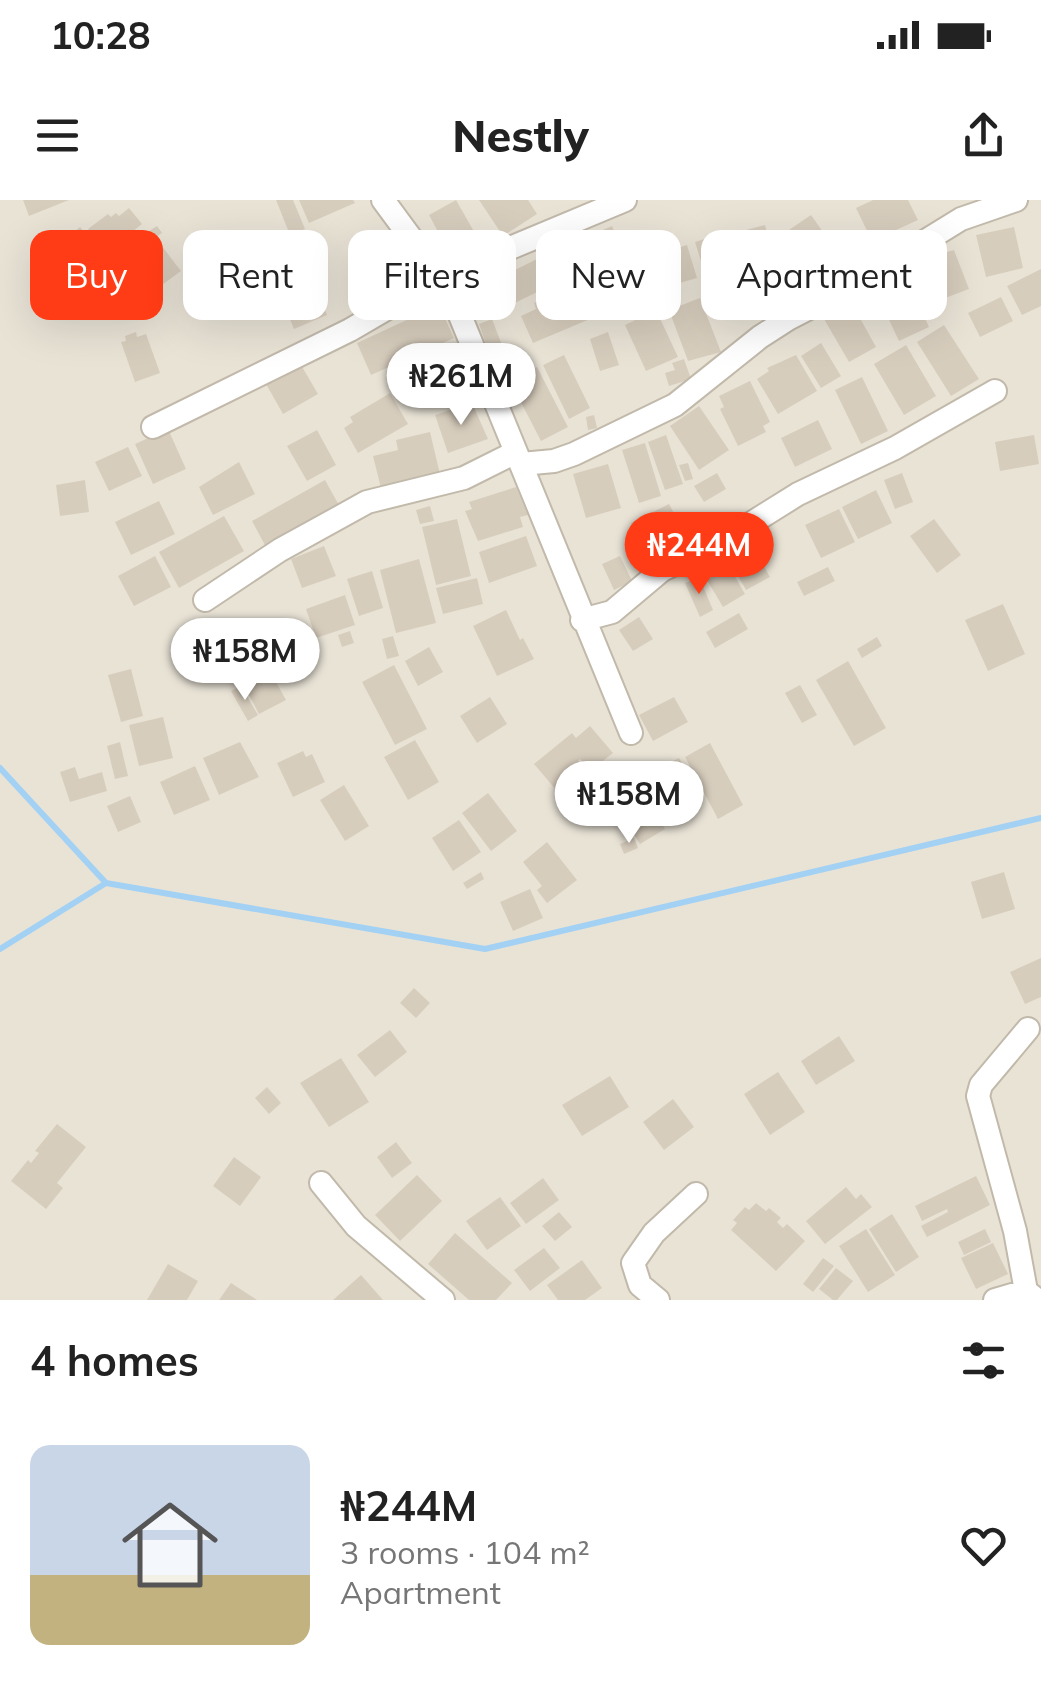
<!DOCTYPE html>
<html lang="en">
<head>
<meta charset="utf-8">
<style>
  body { margin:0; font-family:Mulish,sans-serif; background:#f6f6f6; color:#222; height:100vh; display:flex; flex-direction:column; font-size:38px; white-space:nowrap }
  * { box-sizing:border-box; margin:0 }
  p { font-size:32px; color:#767676 }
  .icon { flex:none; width:55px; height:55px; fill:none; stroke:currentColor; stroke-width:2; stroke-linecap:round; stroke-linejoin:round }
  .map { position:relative; height:1100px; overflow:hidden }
  .sheet { display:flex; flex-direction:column; background:#fff; flex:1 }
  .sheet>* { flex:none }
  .banner { position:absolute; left:30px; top:30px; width:982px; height:90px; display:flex; gap:20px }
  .price { position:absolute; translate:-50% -85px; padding:0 22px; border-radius:35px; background:#fff; color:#222; font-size:32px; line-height:65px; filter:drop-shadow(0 2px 5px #0008) }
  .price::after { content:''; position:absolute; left:50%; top:60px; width:30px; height:22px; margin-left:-15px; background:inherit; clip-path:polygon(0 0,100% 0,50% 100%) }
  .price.selected { background:#ff3c15; color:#fff }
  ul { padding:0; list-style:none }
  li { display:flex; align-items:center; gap:30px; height:250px; padding:0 30px }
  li+li { border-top:2px solid #e0e0e0 }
  li span { display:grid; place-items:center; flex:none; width:280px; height:200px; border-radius:20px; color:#555 }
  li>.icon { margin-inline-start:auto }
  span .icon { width:120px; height:120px; fill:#fffc; stroke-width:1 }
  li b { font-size:42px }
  h2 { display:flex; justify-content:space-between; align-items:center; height:120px; padding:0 30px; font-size:42px }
  .pill { padding:0 35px; border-radius:20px; background:#fff; box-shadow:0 10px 40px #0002; font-size:35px; line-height:90px }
  .pill.selected { background:#ff3c15; color:#fff }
  .status { display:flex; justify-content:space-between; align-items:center; height:70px; padding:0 50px; background:#fff; direction:ltr }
  .status svg { height:28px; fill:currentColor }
  header { display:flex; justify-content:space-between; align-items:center; height:130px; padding:0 30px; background:#fff; font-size:45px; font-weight:800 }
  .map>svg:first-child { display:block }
  .residential { fill:#e9e3d6 }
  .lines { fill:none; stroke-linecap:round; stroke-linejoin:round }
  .stream { stroke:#a3d1f4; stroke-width:6 }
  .building { fill:#d7cdbd }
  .minor-casing { stroke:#c1b9aa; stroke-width:26 }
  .minor { stroke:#fff; stroke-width:22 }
</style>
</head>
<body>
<div class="status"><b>10:28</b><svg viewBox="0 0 49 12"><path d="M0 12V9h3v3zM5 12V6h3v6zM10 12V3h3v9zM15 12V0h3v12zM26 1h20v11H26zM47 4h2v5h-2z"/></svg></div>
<header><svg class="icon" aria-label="menu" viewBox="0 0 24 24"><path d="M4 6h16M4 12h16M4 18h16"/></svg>Nestly<svg class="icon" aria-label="share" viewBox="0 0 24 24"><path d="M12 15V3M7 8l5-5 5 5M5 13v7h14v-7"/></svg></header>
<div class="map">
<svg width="1041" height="1100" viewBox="0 0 1041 1100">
  <rect width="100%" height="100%" fill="#f5f1e8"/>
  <!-- residential -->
  <path class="residential" d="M0,0H1041V1100H0Z"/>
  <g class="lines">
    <!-- stream -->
    <path class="stream" d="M0,568L106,683
      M0,749L106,683L485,749L1041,618"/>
  </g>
  <!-- building -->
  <path class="building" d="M23,0H69L29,16Z
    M276,0H293L305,29L290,35Z
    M299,0H353L355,3L309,23Z
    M456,0L476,35L448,50L429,15Z
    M479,0H528L537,14L503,36Z
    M873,0H908L918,20L872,41L856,8Z
    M129,8L142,24L107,52L88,29L108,14L111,17L116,13L119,16Z
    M811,15L844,62L813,83L780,36Z
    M765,25L772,50L749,56L742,31Z
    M157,26L162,33L148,42L143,35Z
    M612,26L626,59L578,79L564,47Z
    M80,27L102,53L69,80L47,54Z
    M1014,27L1023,68L986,77L976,35Z
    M720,34L730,66L705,74L695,42Z
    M158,41L181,71L118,117L95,88Z
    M126,43L133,51L121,63L113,55Z
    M687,45L697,78L662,88L653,55Z
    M954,50L969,89L932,103L919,69L924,67L921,59Z
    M301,53L327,115L294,129L268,67Z
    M547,54L560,81L498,111L485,85Z
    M1041,69V106L1022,115L1007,86Z
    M904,72L929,127L899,141L873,86Z
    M652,75L658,101L645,104L638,79Z
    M575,85L590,119L533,143L521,116L536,109L534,103Z
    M855,89L870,115L861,120L876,147L849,162L824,119L852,103L847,94Z
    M486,91L492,105L477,110L472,96Z
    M433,92L454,138L371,175L357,143L424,112L418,99Z
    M1001,97L1013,121L980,137L968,113Z
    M700,98L721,152L688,161L669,110Z
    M656,110L678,157L646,171L625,125Z
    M492,119L503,148L489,153L479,124Z
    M944,125L979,179L951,196L917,142Z
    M136,132L137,137L146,134L160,173L135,182L121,142L126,141L125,136Z
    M608,132L619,165L600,171L590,139Z
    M821,143L841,176L821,188L801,156Z
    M906,145L936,196L904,215L874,164Z
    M564,155L590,208L569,219L543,165Z
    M796,155L817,191L778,214L757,179L769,171L767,168Z
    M449,158L468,187L440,204L422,175Z
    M468,159L477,176L467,182L458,164Z
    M684,159L691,179L669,186L665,173L675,170L672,163Z
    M301,165L318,194L283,214L266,184Z
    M537,167L568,227L541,241L510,181Z
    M862,177L888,231L861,244L835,190Z
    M750,181L770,222L763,226L766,232L738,246L720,209L724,207L719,196Z
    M483,191L486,202L473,205L471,195Z
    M390,193L408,224L358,253L344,228L353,222L350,217Z
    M472,203L488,239L448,253L435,215Z
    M699,206L729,250L699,270L670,226Z
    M594,215L597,228L588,230L586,217Z
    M818,220L832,249L795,267L781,238Z
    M168,229L186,269L153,284L135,244Z
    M317,230L336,265L307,281L287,246Z
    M430,232L440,274L381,288L373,256L398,250L396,240Z
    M666,235L683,284L665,290L648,242Z
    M1034,235L1039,264L1000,271L995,242Z
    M645,243L661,296L639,303L622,250Z
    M128,247L142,276L109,291L95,262Z
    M239,262L255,294L213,315L199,287Z
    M688,263L693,279L685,281L679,265Z
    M608,264L621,308L586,318L573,274Z
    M717,273L726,289L704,302L694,286Z
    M902,273L913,302L895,309L884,280Z
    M85,280L89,312L60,316L56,285Z
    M325,280L340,307L267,349L252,321Z
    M516,287L528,315L520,317L523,327L478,341L465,311L472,309L469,302Z
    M876,290L892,323L858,339L842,307Z
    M159,301L175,334L131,355L115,322Z
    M669,304L687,338L649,357L631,323Z
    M430,306L434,321L420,324L416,310Z
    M839,309L855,342L821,358L805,325Z
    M224,316L244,351L179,388L159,352Z
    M457,319L471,376L436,385L422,327Z
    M934,319L961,355L937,373L910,336Z
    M526,336L537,366L489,383L479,352Z
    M324,346L336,376L302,388L291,359Z
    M753,347L770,377L746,390L732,365L743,359L741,354Z
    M155,356L171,387L134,406L118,376Z
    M620,356L632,381L614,390L602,364Z
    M724,358L745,394L723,407L707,380L717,374L712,365Z
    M419,359L436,423L396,433L380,370Z
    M828,367L835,381L804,396L797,382Z
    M372,371L383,408L359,416L347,379Z
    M699,377L713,410L700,417L685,383Z
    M477,378L483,404L443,414L436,388Z
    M345,395L355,425L316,438L306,409Z
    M1003,404L1025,454L988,471L965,420Z
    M506,410L520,440L523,438L534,459L497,476L473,426Z
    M739,413L748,429L715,448L706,432Z
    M639,417L653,439L633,451L619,430Z
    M251,424L271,460L232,481L212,445Z
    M350,431L354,443L342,447L338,435Z
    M393,436L399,456L387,459L382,439Z
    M877,437L882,446L862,458L857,449Z
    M429,447L443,472L418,486L405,461Z
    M848,461L886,528L854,546L816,480Z
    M394,465L427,529L395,545L362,482Z
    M131,469L143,516L121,522L108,475Z
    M270,471L286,500L259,514L242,482Z
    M800,485L817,515L802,523L785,493Z
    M241,486L258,515L248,521L231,491Z
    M490,497L507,524L477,543L460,516Z
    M674,497L688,522L653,541L639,515Z
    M163,517L173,558L139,566L129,525Z
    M590,526L613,553L590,571L580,559L578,561L590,576L563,598L534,564L572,533L576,538Z
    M415,540L439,582L408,600L384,557Z
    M120,542L128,576L115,579L107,546Z
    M240,542L259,577L219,595L203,558Z
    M710,543L743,605L718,619L685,557Z
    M303,551L306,557L312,554L325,582L293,597L277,563Z
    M679,558L699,595L678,606L657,569Z
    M195,566L210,600L174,615L160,582Z
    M75,567L79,579L102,572L107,591L70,602L60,572Z
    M344,585L369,626L345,641L320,600Z
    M640,588L665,629L640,644L615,604Z
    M488,593L517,631L491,651L462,613Z
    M130,596L141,622L118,632L107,606Z
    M459,620L481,652L453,671L432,638Z
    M634,638L638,648L624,654L620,644Z
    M547,642L577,680L547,703L537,690L542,686L523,662Z
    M481,672L484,679L467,689L463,683Z
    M1004,672L1015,709L982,719L971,682Z
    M530,689L543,718L513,731L500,702Z
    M1041,758V797L1025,804L1010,772Z
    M414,788L430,803L416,818L400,803Z
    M390,830L407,852L375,877L357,855Z
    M839,836L855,861L816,885L801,861Z
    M341,858L369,902L329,927L300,883Z
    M778,872L805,912L770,935L744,894Z
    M610,876L629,907L582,936L562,905Z
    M267,887L281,903L269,914L255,898Z
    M673,899L694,927L664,950L643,922Z
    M57,924L86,947L57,983L63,988L46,1009L11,981L28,960L31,963L39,953L35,951Z
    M396,942L412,963L392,978L377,957Z
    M234,957L261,977L240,1006L213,986Z
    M417,975L442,1001L400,1041L375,1015Z
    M976,976L990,1005L927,1037L921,1026L948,1012L947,1009L922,1021L915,1006Z
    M543,978L559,1000L526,1024L510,1003Z
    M846,987L856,999L861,994L872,1007L825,1044L806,1021Z
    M500,997L521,1026L487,1050L466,1021Z
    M756,1003L766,1011L769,1008L781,1018L777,1022L783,1028L787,1024L805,1041L776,1071L731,1030L737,1023L733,1020L745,1007L749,1010Z
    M559,1012L572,1027L555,1041L542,1026Z
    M892,1014L919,1057L896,1072L869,1029Z
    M866,1029L895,1075L868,1092L839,1046Z
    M985,1029L991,1042L964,1055L958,1042Z
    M455,1033L512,1083L496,1100H469L428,1064Z
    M993,1043L1008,1074L976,1089L961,1058Z
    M544,1048L560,1068L530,1091L514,1070Z
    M823,1058L834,1066L813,1092L803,1084Z
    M582,1060L602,1088L585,1100H558L547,1085Z
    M168,1064L198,1081L187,1100H147Z
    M836,1068L853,1081L837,1100H833L819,1089Z
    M361,1075L383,1100H333Z
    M231,1083L257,1100H219Z"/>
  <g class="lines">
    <!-- minor casing -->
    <g class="minor-casing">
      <path id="minor" d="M383,0L450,91L631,533
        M153,227L350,130L441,77L625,0
        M521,264L554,261L574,254L675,205L760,137L788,119L854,85L961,19L1016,0
        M205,400L280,350L367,302L464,278L516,252
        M582,420L612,412L662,370L718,344L798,294L895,248L995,191
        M1028,829L981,885L978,896L1015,1031L1026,1091L1037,1100
        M321,983L356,1026L443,1100
        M658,1100L640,1085L633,1063L654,1033L696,994
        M995,1100L1026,1091"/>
    </g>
    <!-- minor -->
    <use href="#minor" class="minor"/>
  </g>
</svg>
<b class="price" style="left:461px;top:228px">₦261M</b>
<b class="price selected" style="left:699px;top:397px">₦244M</b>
<b class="price" style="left:245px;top:503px">₦158M</b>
<b class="price" style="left:629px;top:646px">₦158M</b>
<div class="banner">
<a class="pill selected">Buy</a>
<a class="pill">Rent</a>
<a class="pill">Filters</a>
<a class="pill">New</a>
<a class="pill">Apartment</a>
</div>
</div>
<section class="sheet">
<h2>4 homes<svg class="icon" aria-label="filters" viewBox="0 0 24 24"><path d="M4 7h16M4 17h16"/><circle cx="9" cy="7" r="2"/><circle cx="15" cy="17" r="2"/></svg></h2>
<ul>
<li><span style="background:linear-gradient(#c9d6e8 65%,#c2b280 0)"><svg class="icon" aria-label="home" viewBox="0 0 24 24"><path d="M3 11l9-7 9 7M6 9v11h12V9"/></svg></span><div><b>₦244M</b><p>3 rooms · 104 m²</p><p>Apartment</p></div><svg class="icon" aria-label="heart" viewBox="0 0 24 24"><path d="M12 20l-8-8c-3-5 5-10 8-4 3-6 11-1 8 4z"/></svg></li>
</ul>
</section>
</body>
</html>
